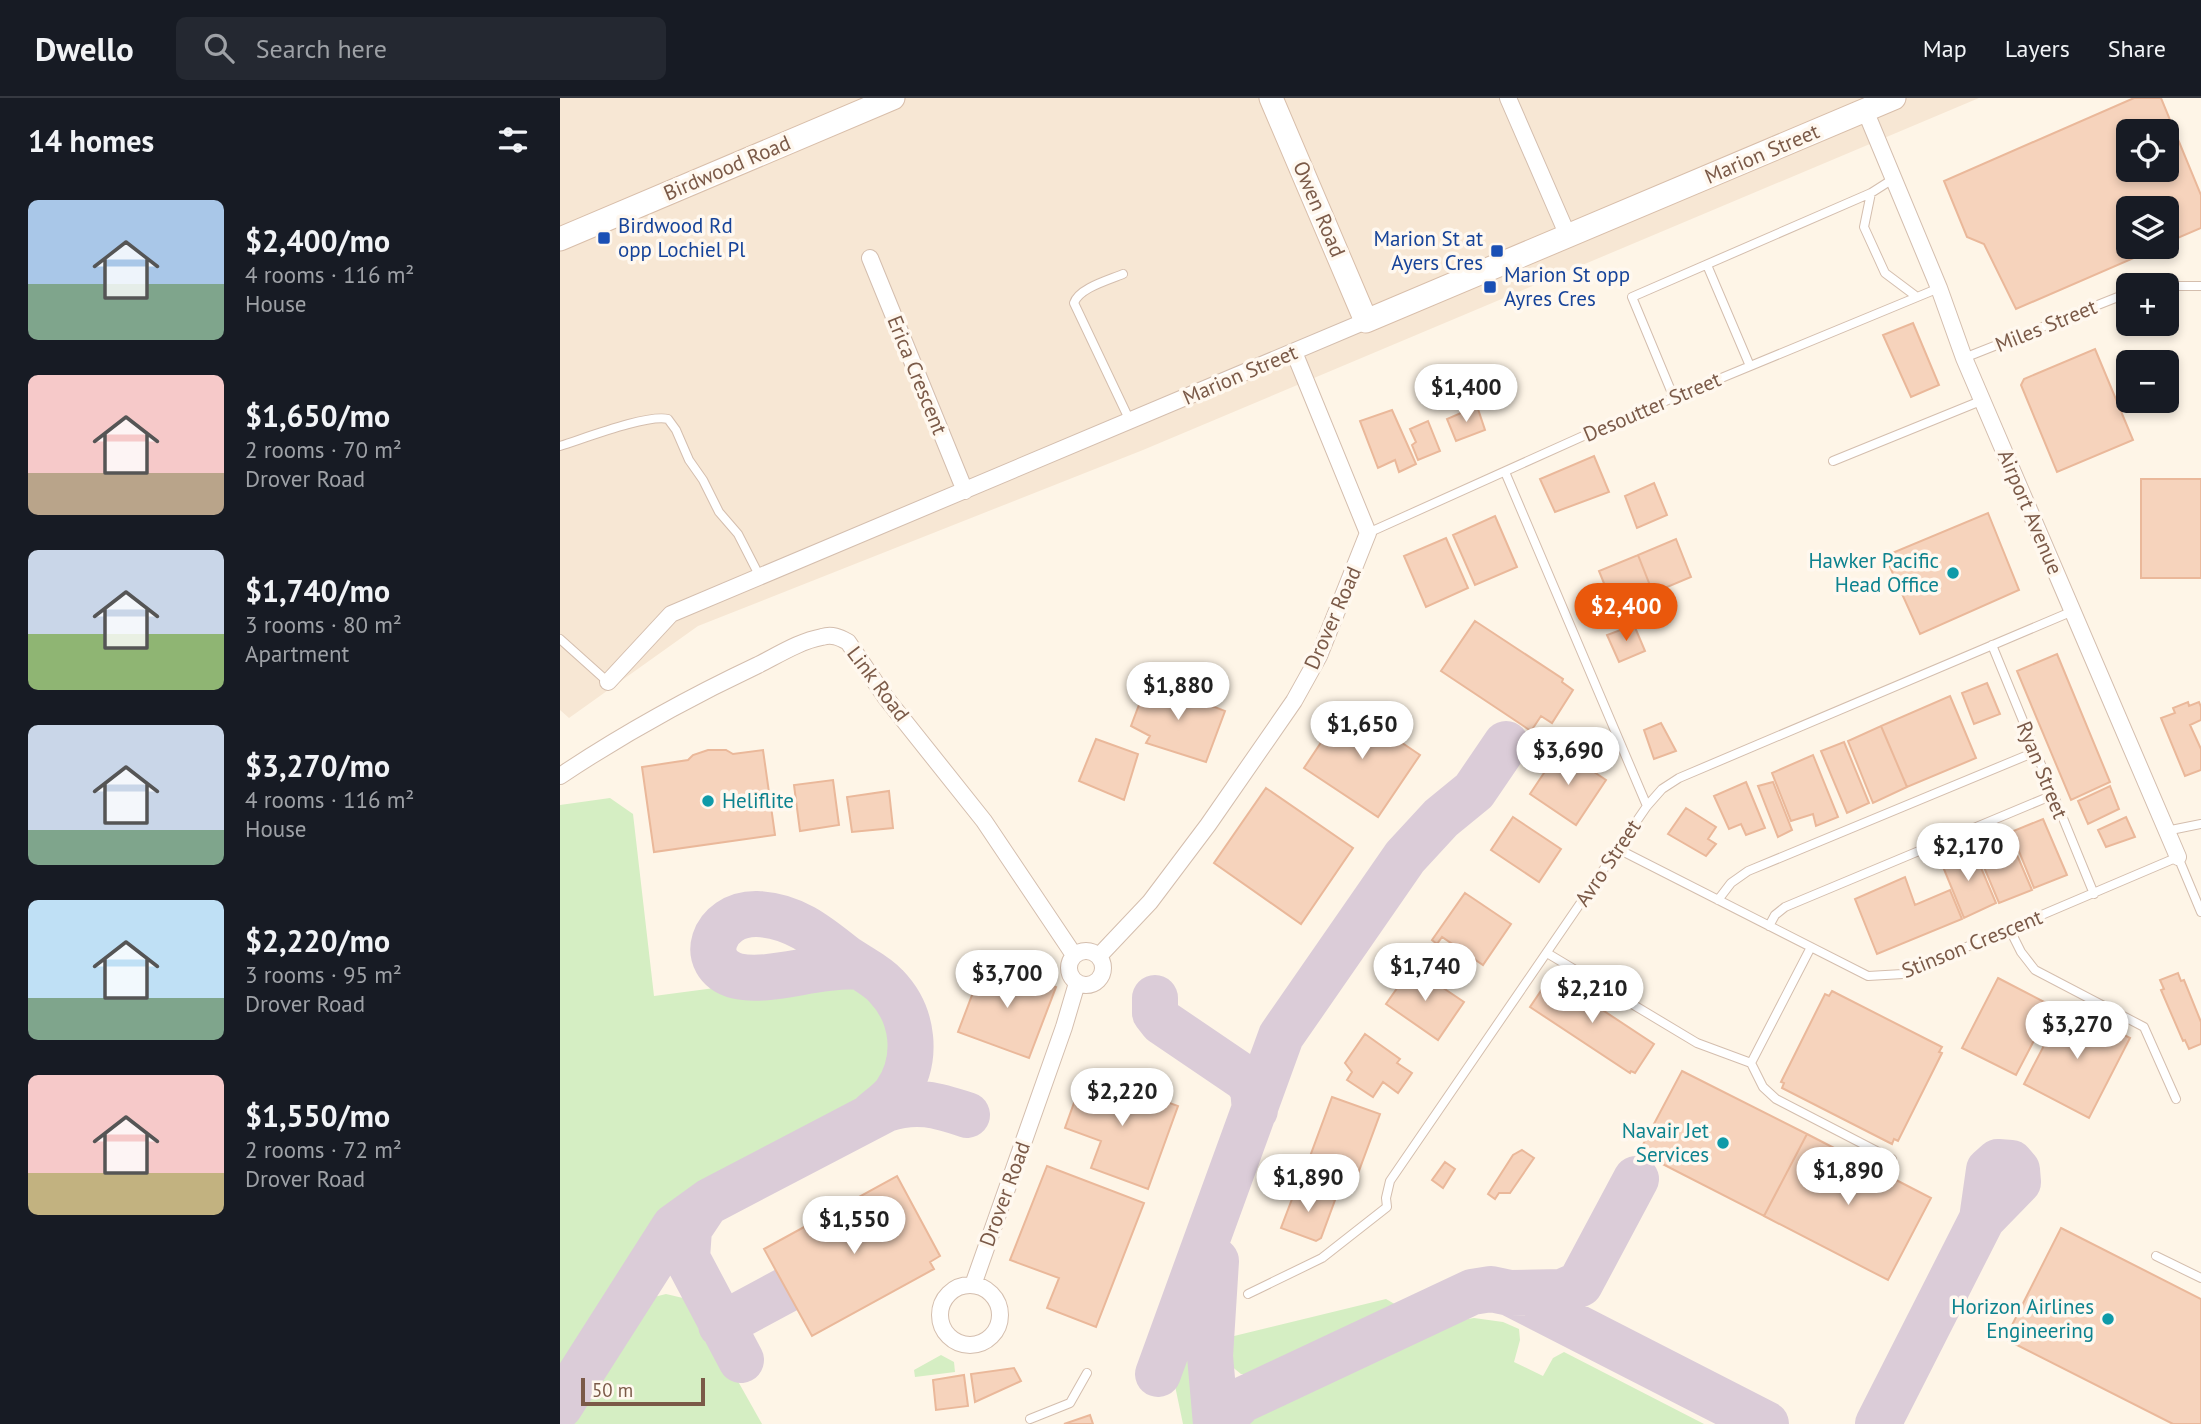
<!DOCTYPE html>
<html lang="en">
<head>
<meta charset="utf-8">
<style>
  body { margin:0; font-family:"PT Sans",sans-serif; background:#242831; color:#f1f3f6; height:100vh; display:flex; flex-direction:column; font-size:26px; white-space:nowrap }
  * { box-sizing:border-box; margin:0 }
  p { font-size:23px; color:#9ea1a6 }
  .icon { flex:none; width:38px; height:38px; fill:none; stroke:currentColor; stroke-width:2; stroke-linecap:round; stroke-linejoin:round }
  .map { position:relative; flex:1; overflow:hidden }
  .sheet { display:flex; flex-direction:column; background:#171b24; width:560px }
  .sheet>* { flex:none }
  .fabs { position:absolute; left:1556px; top:21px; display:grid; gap:14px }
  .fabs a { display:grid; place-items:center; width:63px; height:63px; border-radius:10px; background:#171b24; box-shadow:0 4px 10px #0003; font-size:35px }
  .scale { position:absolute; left:21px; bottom:18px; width:124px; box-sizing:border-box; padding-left:7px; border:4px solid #7b5a48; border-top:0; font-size:19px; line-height:24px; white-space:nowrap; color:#7b5a48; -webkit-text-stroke:5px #fff8ef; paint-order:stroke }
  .price { position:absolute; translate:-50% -60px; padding:0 16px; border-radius:24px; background:#fff; color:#222; font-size:23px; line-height:46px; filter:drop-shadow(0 2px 4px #0008) }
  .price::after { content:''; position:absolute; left:50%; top:42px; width:21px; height:16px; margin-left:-10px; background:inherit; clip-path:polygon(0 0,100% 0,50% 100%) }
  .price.selected { background:#ea580c; color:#fff }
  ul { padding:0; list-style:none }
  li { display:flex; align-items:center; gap:21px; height:175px; padding:0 28px }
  li span { display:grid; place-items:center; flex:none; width:196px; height:140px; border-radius:10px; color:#555 }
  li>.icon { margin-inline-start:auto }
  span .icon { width:84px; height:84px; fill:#fffc; stroke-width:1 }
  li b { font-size:30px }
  h2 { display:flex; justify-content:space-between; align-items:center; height:84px; padding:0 28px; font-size:30px }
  header { display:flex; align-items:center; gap:42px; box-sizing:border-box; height:98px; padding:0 35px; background:#171b24; border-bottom:2px solid #363941 }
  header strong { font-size:33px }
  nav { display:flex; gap:38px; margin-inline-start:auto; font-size:24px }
  .search { width:490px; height:63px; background:#242831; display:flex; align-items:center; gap:18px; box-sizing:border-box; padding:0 24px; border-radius:10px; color:#9ea1a6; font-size:26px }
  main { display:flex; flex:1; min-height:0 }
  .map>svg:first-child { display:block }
  .residential { fill:#f7e7d4 }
  .green { fill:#d5eec3 }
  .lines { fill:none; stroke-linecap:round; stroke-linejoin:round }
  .taxiway { stroke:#dbccd8; stroke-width:46 }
  .building { fill:#f6d3bc; stroke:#eab89a; stroke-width:2; fill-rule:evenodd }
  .lane-casing { stroke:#d4beae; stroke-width:10 }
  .street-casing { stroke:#d4beae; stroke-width:18 }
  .secondary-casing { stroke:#d8beaa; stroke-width:25 }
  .lane { stroke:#fff; stroke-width:8 }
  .street { stroke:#fff; stroke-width:16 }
  .secondary { stroke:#fff; stroke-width:23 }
  .transit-dot { fill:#1a4fb4; stroke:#fff8ef; stroke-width:2.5 }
  .culture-dot { fill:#0f9aa8; stroke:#fff8ef; stroke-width:2.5 }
  .labels { text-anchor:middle; stroke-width:7; stroke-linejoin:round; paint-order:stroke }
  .street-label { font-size:21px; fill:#7b5a48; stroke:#fff8ef }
  .transit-label { font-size:21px; fill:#164399; stroke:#fff8ef; text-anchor:start }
  .culture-label { font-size:21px; fill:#0d838f; stroke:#fff8ef; text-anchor:end }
</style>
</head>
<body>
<header>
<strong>Dwello</strong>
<div class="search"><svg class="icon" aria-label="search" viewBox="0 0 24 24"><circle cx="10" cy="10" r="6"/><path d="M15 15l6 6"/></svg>Search here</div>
<nav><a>Map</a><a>Layers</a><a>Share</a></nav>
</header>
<main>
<section class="sheet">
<h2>14 homes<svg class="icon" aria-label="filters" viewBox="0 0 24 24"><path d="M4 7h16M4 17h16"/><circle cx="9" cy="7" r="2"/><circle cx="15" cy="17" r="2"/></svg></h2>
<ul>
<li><span style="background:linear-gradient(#a9c7e8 60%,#7fa58c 0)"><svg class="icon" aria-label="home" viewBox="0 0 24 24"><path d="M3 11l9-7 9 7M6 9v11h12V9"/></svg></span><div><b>$2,400/mo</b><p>4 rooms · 116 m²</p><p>House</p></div></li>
<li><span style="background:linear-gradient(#f6c9c9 70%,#b9a48a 0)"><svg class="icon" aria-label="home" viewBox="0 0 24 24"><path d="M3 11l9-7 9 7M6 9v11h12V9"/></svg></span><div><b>$1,650/mo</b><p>2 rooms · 70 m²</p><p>Drover Road</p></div></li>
<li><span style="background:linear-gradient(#c9d6e8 60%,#8fb573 0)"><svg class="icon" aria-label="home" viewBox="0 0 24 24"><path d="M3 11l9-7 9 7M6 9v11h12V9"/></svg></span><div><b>$1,740/mo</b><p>3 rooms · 80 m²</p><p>Apartment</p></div></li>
<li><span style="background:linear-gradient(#c9d6e8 75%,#7fa58c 0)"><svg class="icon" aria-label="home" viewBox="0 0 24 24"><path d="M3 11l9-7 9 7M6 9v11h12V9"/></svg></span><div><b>$3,270/mo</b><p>4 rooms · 116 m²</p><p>House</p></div></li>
<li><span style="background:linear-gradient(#bfe0f5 70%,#7fa58c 0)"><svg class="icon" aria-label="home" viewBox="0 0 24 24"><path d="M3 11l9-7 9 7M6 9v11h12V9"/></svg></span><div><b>$2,220/mo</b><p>3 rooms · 95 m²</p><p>Drover Road</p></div></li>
<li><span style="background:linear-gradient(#f6c9c9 70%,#c2b280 0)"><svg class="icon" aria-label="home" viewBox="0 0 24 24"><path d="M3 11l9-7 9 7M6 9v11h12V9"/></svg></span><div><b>$1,550/mo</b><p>2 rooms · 72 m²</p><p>Drover Road</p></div></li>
</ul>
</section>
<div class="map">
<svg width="1641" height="1326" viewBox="0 0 1641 1326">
  <rect width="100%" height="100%" fill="#fef5e7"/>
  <!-- residential -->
  <path class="residential" d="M0,0H1419L583,352L138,528L9,620L0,612Z"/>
  <!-- green -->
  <path class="green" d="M50,700L73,716L94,898L277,874C325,884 362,934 332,981C328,989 319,995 313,1001L146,1088L125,1101L102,1119L0,1281V707Z
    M106,1196L123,1200L139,1214L202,1326H6L78,1210L90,1200Z
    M826,1201L838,1208L836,1211L697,1276H681L670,1267L665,1246L670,1239Z
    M914,1220L943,1224L959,1231L960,1242L954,1264L983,1278L993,1260L1004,1254L1144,1326H684L693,1318L896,1223Z
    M625,1249L635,1263L641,1326H623L614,1283Z
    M381,1257L394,1264L395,1274L355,1279L354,1272Z"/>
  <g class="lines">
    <!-- taxiway -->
    <path class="taxiway" d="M299,869C262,865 209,886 177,878C136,867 152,815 197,816C232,817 257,837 282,857C296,868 314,875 326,888C354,917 359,961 336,995C330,1003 320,1010 312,1017
      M595,900V915L602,924L686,981L693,991L695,1012
      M145,1107L129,1131L127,1160L181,1262
      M950,1195L1002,1194L1020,1186L1076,1081
      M161,1227L226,1192
      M598,1276L721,938L845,759L881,720L914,693L946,646
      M0,1308L114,1129L150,1103L326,1011C357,1001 377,1007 407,1017
      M656,1326L650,1258L656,1163
      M662,1326L668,1315L682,1302L912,1194L931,1191L950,1195L1206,1326
      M1318,1326L1422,1121L1429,1072L1438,1064L1451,1065L1457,1072L1458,1084L1422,1121"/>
  </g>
  <!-- building -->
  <path class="building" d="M1574,0H1601L1641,97V130L1606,145V110H1568V149H1599L1456,211L1424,146L1407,139L1384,83ZM1568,33H1606V72H1568Z
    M1353,225L1379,287L1351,299L1323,237Z
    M1535,251L1573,342L1497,374L1461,287L1464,281Z
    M917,308L925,332L896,343L887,321Z
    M832,312L856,366L839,374L835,362L818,370L800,323Z
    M868,323L880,353L858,362L852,347L856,344L850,331Z
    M1034,358L1049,394L995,414L980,381Z
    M1581,381H1641V480H1581Z
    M1094,385L1107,417L1077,430L1065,398Z
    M1428,415L1459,492L1360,536L1325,458Z
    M935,418L957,469L915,487L893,437Z
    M886,440L908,490L866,509L844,458Z
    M1116,441L1131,479L1093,495L1078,457Z
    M1078,457L1093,495L1054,510L1039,473Z
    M915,523L1003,581L1002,584L1013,592L992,625L981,618L971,633L881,573Z
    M1074,527L1085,553L1059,564L1047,537Z
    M1497,556L1550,684L1511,702L1457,573Z
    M588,583L665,613L646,664L586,645L590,638L571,628Z
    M1427,585L1440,616L1414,626L1402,595Z
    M1390,598L1416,660L1347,689L1321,628Z
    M1628,604L1629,608L1639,604L1641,609V622L1630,627L1641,651V672L1625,678L1601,620L1615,615L1613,610Z
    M786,607L860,657L818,719L744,670Z
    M1101,625L1116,653L1094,661L1084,632Z
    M1321,628L1347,689L1313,705L1288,643Z
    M536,641L578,656L564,702L519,683Z
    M1284,644L1309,705L1287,715L1261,653Z
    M1000,651L1046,682L1016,727L970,696Z
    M148,652H166L173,656L203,652L215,737L94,754L82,669L128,662L133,657Z
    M1253,657L1278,719L1256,728L1253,716L1231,723L1212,675Z
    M273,682L279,727L240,733L234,687Z
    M1186,684L1205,730L1186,737L1181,726L1169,731L1154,698Z
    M1213,684L1232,732L1218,739L1198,688Z
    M1550,688L1559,711L1528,726L1518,703Z
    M706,690L793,750L741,826L654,765Z
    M329,693L333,730L292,734L287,699Z
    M1126,710L1156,729L1148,741L1156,746L1146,758L1108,736Z
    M953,719L1001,751L979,784L931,752Z
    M1566,719L1575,739L1546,749L1538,732Z
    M1483,721L1507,777L1474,790L1451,734Z
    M1448,736L1472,792L1439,805L1416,750Z
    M1413,751L1436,805L1404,820L1381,764Z
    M1345,779L1355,807L1390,792L1402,821L1317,856L1295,801Z
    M905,795L951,826L923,867L882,839L877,846L872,842Z
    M425,863L496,889L469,960L398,934Z
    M852,869L904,904L878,942L826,906Z
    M1618,875L1621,883L1624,882L1641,924V946L1629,951L1625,942L1623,943L1601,892L1604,891L1600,882Z
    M991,878L1094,946L1075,975L1071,973L1070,975L970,909Z
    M1438,880L1492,908L1456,977L1402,950Z
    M1272,893L1382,949L1379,954L1382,955L1338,1043L1334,1041L1332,1046L1222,990L1224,985L1221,984L1265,896L1269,898Z
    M1505,907L1570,940L1529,1020L1464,986Z
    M805,936L840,961L837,965L852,975L838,995L823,984L813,999L787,982L792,974L785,965Z
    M1122,973L1247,1036L1204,1118L1079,1054Z
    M525,974L618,1008L588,1091L531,1070L541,1043L505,1030Z
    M772,999L820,1016L793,1089L745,1072Z
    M1247,1036L1371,1100L1328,1182L1204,1118Z
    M962,1052L974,1060L950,1095H939L935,1101L928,1096L953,1057Z
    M885,1064L895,1071L883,1090L872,1082Z
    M487,1068L584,1105L536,1229L487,1210L499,1180L450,1162Z
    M337,1078L380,1158L370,1164L374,1171L252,1238L204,1151Z
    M737,1088L775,1102L761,1140L756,1143L721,1130Z
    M1501,1130L1641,1201V1326H1613L1445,1241Z
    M454,1270L461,1283L415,1304L411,1276Z
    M404,1277L408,1308L376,1312L373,1282Z
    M530,1317L533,1326H504Z"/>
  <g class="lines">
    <!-- lane casing -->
    <g class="lane-casing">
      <path id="lane" d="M1311,95L1304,129L1325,175L1357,199
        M1147,167L1190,268
        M563,176C549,182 519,190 514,205L570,323
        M1606,188H1641
        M1404,260L1568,195
        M1114,300L1072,199L1311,95L1333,81
        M0,348C23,341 87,316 108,321L116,332L129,362L143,382L159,414L178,436L200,479
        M1273,363L1423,302
        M945,374L1087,708
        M808,435L1050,326L1379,190
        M0,541L48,584
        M1432,547L1534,796
        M1606,733L1641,726
        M1058,751L1308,878L1343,876L1618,759L1641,814
        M1158,802L1171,785L1188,773L1475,654
        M1209,828L1215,817L1225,809L1493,697
        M1450,832L1461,854L1475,872L1584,929L1616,1001
        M987,855L1137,945L1191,965L1251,849
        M1191,965L1203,989L1216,1001L1332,1061
        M1596,1158L1641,1180
        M688,1196L762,1160L827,1109L826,1100L830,1083L1087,708L1102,691L1119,680L1513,513
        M470,1321L510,1305L527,1275"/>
    </g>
    <!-- street casing -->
    <g class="street-casing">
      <path id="street" d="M948,0L1008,138
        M1305,12L1379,190L1404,260L1618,759
        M310,160L405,393
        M48,584L111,516L806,223
        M0,678C63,636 130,599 198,567C218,557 240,543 262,539C272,536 279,539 288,544L326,600L424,723L514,857
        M509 870a17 17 0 1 1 34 0a17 17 0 1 1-34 0Z
        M539,858L590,804L648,727L734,603L759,558L808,435L734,254
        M413,1187L504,929L517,885
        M380 1217a30 30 0 1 1 60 0a30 30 0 1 1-60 0Z"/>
    </g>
    <!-- secondary casing -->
    <g class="secondary-casing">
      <path id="secondary" d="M711,0L806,223L1334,0
        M0,141L333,0"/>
    </g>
    <!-- lane -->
    <use href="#lane" class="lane"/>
    <!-- street -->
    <use href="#street" class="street"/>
    <!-- secondary -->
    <use href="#secondary" class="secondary"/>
  </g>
  <!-- markers -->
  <g class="transit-dot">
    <rect x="37" y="133" width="14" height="14" rx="3.5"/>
    <rect x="930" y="146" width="14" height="14" rx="3.5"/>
    <rect x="923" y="182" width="14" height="14" rx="3.5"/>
  </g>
  <g class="culture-dot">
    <circle cx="1393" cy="475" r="7"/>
    <circle cx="148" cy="703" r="7"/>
    <circle cx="1163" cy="1045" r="7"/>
    <circle cx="1548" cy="1221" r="7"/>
  </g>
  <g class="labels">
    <!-- street labels -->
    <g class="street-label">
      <text transform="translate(1202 56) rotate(-23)" y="7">Marion Street</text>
      <text transform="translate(167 70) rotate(-23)" y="7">Birdwood Road</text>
      <text transform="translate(759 111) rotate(67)" y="7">Owen Road</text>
      <text transform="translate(1486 228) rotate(-22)" y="7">Miles Street</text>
      <text transform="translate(357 277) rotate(68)" y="7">Erica Crescent</text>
      <text transform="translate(680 277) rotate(-23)" y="7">Marion Street</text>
      <text transform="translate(1092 309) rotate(-23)" y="7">Desoutter Street</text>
      <text transform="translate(1470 414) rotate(67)" y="7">Airport Avenue</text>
      <text transform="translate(773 520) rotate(-66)" y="7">Drover Road</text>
      <text transform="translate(318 586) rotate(53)" y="7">Link Road</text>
      <text transform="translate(1482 672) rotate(68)" y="7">Ryan Street</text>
      <text transform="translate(1048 765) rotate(-56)" y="7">Avro Street</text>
      <text transform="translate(1412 846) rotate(-22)" y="7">Stinson Crescent</text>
      <text transform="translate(445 1096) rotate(-70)" y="7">Drover Road</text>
    </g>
    <!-- transit labels -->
    <g class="transit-label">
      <text x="58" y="135">Birdwood Rd<tspan x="58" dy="24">opp Lochiel Pl</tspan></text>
      <text x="923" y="148" text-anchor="end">Marion St at<tspan x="923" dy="24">Ayers Cres</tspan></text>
      <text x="944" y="184">Marion St opp<tspan x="944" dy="24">Ayres Cres</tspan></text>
    </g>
    <!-- culture labels -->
    <g class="culture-label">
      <text x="1379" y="470">Hawker Pacific<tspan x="1379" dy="24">Head Office</tspan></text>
      <text x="162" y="710" text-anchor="start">Heliflite</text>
      <text x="1149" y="1040">Navair Jet<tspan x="1149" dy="24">Services</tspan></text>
      <text x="1534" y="1216">Horizon Airlines<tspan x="1534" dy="24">Engineering</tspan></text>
    </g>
  </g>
</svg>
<div class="fabs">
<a><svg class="icon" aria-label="locate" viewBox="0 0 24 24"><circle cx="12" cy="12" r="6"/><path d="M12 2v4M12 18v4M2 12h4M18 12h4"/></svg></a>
<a><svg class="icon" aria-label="layers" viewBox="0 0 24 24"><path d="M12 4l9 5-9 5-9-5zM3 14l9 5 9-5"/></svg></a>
<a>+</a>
<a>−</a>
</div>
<div class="scale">50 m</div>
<b class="price" style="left:906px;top:326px">$1,400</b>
<b class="price selected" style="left:1066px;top:545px">$2,400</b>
<b class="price" style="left:618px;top:624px">$1,880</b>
<b class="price" style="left:802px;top:663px">$1,650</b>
<b class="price" style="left:1008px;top:689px">$3,690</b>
<b class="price" style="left:1408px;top:785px">$2,170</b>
<b class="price" style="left:865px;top:905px">$1,740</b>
<b class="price" style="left:447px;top:912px">$3,700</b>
<b class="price" style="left:1032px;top:927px">$2,210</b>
<b class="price" style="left:1517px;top:963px">$3,270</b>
<b class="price" style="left:562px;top:1030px">$2,220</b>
<b class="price" style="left:1288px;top:1109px">$1,890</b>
<b class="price" style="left:748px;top:1116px">$1,890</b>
<b class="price" style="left:294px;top:1158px">$1,550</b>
</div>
</main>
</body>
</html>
